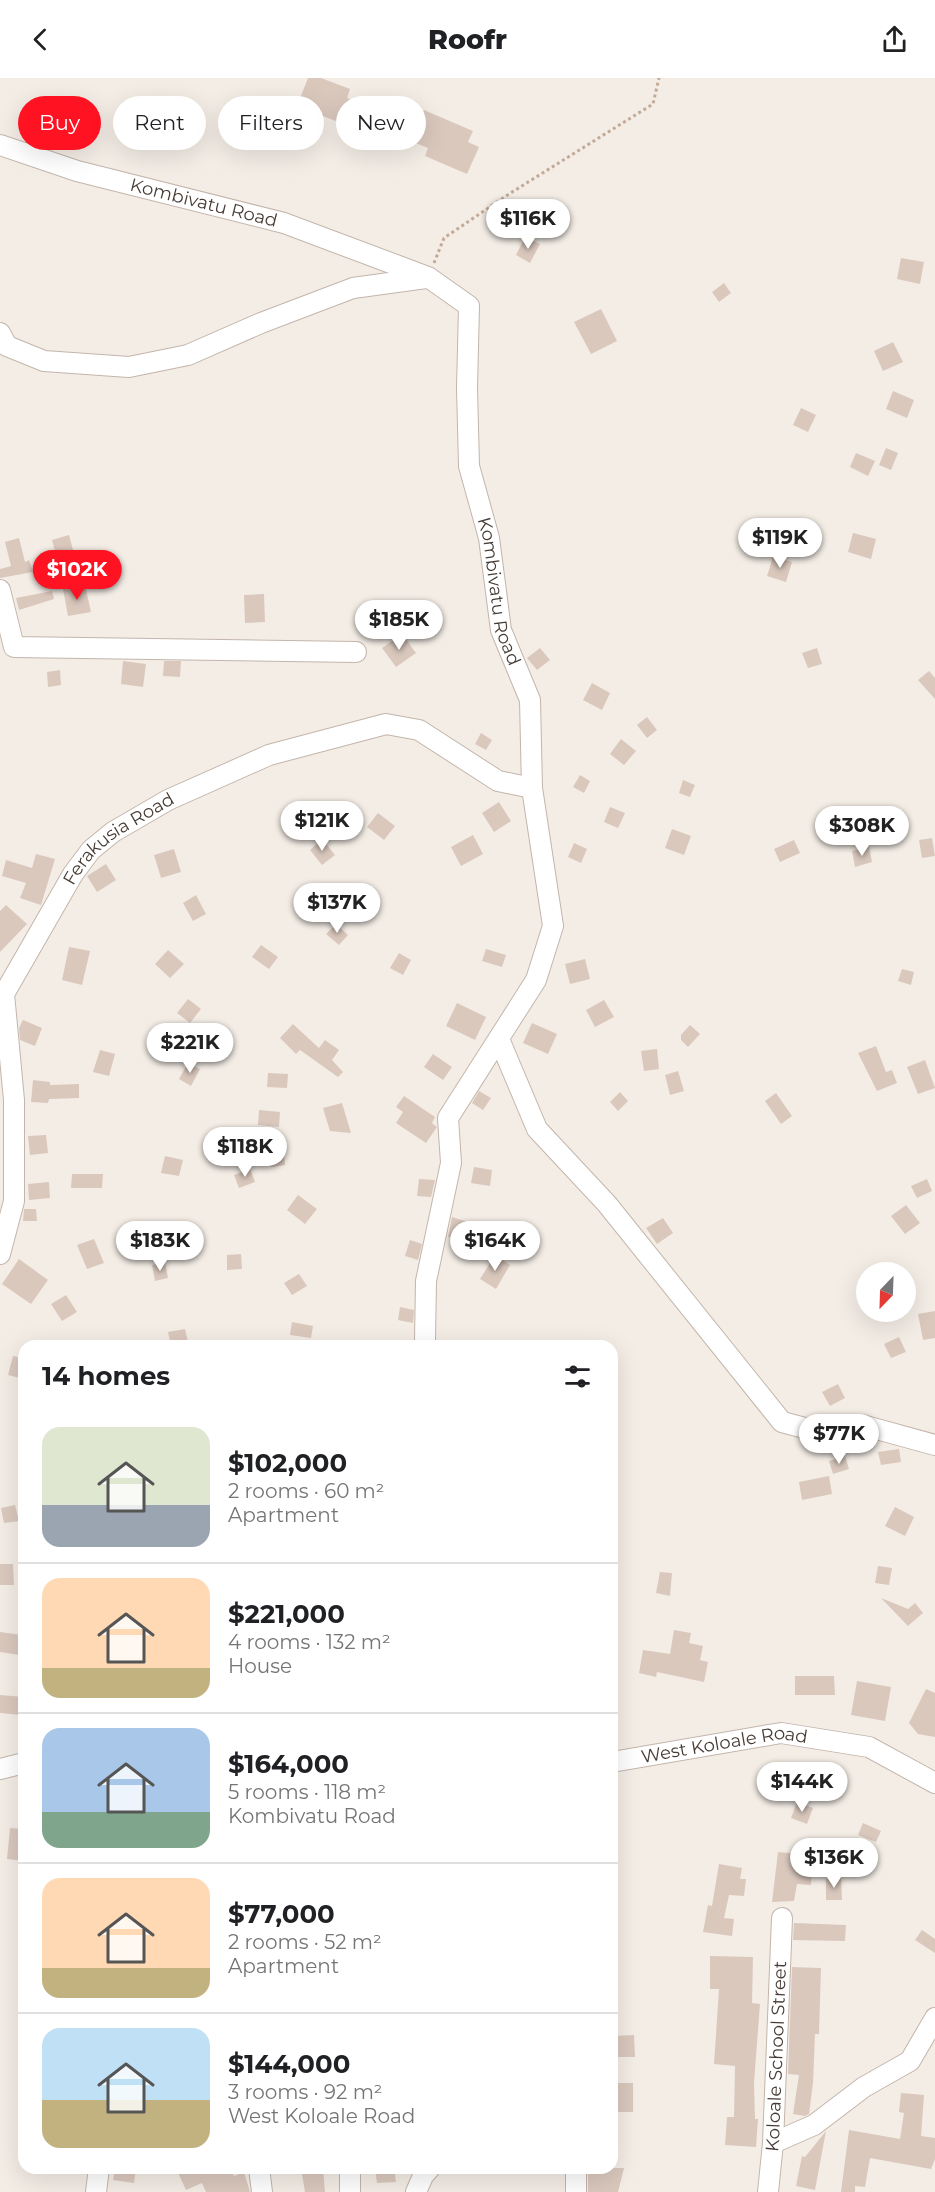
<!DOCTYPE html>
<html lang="en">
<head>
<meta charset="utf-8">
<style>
  body { margin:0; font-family:Montserrat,sans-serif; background:#f6f6f6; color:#202124; height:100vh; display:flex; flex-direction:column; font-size:22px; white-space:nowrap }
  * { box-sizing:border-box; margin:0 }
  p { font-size:20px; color:#757577 }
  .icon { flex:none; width:33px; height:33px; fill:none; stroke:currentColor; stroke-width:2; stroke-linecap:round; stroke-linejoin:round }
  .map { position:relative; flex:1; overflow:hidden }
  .details { position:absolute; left:18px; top:1262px; width:600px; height:834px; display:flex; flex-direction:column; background:#fff; border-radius:18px; box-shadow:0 6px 24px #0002 }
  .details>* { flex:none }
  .guide { position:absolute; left:18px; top:18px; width:600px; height:54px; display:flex; gap:12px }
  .needle { width:39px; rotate:203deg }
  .tools { position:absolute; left:856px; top:1184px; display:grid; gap:12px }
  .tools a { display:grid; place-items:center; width:60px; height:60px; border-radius:50%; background:#fff; box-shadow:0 6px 24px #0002; font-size:30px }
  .price { position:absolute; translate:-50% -51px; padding:0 14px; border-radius:21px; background:#fff; color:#222; font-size:20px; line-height:39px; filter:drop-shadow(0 2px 3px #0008) }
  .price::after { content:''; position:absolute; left:50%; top:36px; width:18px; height:14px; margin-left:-9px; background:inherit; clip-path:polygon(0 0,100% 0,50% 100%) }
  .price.on { background:#ff1222; color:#fff }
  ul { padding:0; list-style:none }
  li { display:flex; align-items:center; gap:18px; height:150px; padding:0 24px }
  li+li { border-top:2px solid #e0e0e0 }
  li span { display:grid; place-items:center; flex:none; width:168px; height:120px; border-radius:18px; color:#555 }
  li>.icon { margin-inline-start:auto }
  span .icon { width:72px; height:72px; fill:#fffc; stroke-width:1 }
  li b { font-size:26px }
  h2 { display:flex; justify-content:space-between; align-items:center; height:72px; padding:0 24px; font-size:26px }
  .tag { padding:0 21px; border-radius:27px; background:#fff; box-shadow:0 6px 24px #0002; font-size:21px; line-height:54px }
  .tag.on { background:#ff1222; color:#fff }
  header { display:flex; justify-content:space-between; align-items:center; height:78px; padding:0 24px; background:#fff; font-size:27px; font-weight:800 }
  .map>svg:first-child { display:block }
  .building { fill:#dac8bd }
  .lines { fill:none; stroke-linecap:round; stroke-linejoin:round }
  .minor-casing { stroke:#c3b5ab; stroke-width:22 }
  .path { stroke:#c3aa98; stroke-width:3; stroke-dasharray:3 3; stroke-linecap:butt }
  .minor { stroke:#fff; stroke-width:20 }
  .labels { text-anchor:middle; stroke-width:4.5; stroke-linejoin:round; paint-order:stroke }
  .street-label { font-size:18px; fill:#473c35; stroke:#fff }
</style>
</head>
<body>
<header><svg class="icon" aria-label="back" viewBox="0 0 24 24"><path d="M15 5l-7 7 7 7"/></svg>Roofr<svg class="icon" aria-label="share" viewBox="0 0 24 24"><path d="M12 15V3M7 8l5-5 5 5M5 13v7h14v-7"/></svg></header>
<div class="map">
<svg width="935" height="2114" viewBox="0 0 935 2114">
  <rect width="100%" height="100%" fill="#f4ede6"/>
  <!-- building -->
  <path class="building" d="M308,0H321L350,11L347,20L355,23L346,47L297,28Z
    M424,32L473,53L468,64L479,69L467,96L425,78L428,70L411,63Z
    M525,159L540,166L530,185L516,177Z
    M901,180L924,184L920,206L897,201Z
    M724,205L731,215L719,224L712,214Z
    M601,231L617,263L591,276L574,244Z
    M893,264L903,284L883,293L874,273Z
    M893,313L914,322L907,340L886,331Z
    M801,330L816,337L808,354L793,347Z
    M886,370L898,375L891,392L879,387Z
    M856,375L875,383L868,398L850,389Z
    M853,455L876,461L871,481L848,474Z
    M69,457L76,483L59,488L52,462Z
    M19,460L25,484L29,482L33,494L0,500V491L11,488L5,464Z
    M773,479L792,484L786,504L767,498Z
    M85,507L91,534L68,538L63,511Z
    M52,513L54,521L19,532L16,520Z
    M264,516L265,544L245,545L244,517Z
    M415,532L428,543L418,552L406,541Z
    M402,556L416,575L396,589L382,570Z
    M540,570L550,582L537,592L527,580Z
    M817,570L822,586L808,590L802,575Z
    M123,583L146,586L143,609L121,606Z
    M164,583H181L180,599L163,598Z
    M60,592L61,607L48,609L47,594Z
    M929,593L935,600V621L918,602Z
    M592,605L610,615L602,632L583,622Z
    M647,639L657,652L647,660L637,647Z
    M481,655L492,662L486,672L475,666Z
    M621,661L636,673L624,687L610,676Z
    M580,697L590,703L584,715L573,709Z
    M683,702L695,707L690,719L679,715Z
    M499,724L511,743L494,754L482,735Z
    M610,729L625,735L618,750L604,744Z
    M378,735L395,748L384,762L367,749Z
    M863,739L879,745L871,763L855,756Z
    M672,751L691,758L684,777L665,770Z
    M473,757L483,776L461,788L451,769Z
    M932,760L935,778L922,780L919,762Z
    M322,761L335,777L322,787L310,772Z
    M794,762L800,775L780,784L774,771Z
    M574,765L587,771L581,785L568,779Z
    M869,769L872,784L855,789L852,773Z
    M174,771L181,794L161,800L154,777Z
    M36,776L55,781L41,827L20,820L26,805L2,798L6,782L32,790Z
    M106,786L116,802L97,814L87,798Z
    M196,817L206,836L193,843L183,825Z
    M6,827L27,846L0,874V833Z
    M336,846L348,857L339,867L326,856Z
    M261,867L278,879L269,891L252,879Z
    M69,869L90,873L82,907L62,902Z
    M486,871L506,877L502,889L482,883Z
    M168,872L184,886L170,900L155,886Z
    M399,875L411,882L403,897L390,890Z
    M585,881L590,901L570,906L565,886Z
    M902,891L914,894L911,907L898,903Z
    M188,921L201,931L190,945L177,935Z
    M604,922L614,939L595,949L586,932Z
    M457,925L486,939L475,962L446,948Z
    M23,942L42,950L35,968L20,962L19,950Z
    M532,945L557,956L548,976L523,965Z
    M293,946L319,970L325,962L339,972L332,982L343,994L338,999L300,972L296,976L280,960Z
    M690,947L700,956L688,969L681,962V957Z
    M876,968L886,994L892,992L897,1005L877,1013L858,975Z
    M657,971L659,991L644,993L641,973Z
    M100,972L115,976L109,998L93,994Z
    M433,976L452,989L443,1002L424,989Z
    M925,982L935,1010L918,1016L907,989Z
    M188,985L200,991L191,1008L179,1001Z
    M678,993L684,1013L670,1017L665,997Z
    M268,995L288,996L287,1010L267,1009Z
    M33,1002L50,1004V1007L79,1006V1020L49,1021L48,1025L31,1024Z
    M479,1013L491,1020L483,1032L472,1025Z
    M620,1014L628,1023L618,1033L610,1024Z
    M776,1015L792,1038L781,1046L765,1023Z
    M404,1018L435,1039L432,1045L437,1049L426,1065L396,1045L403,1034L396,1029Z
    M342,1025L351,1055L330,1053L323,1030Z
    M259,1032L280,1034L279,1049L258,1047Z
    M221,1050L241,1059L234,1077L213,1068Z
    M46,1057L48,1075L30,1077L28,1058Z
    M284,1074L285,1087L271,1089L270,1075Z
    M165,1078L183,1082L179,1098L161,1095Z
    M474,1089L492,1092L490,1108L471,1105Z
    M250,1091L255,1104L239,1110L234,1097Z
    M72,1096H103L102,1110H71Z
    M419,1101L435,1102L431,1119L417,1118Z
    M927,1101L932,1113L917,1120L911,1108Z
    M49,1104L50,1120L29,1122L28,1106Z
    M298,1117L317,1131L305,1146L287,1132Z
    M906,1127L920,1145L905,1156L891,1138Z
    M24,1131H36L37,1143H23Z
    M452,1139L468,1144L462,1163L448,1159Z
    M663,1140L673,1155L657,1166L646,1150Z
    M94,1161L104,1185L87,1191L77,1167Z
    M410,1162L422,1166L418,1182L405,1178Z
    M241,1176L242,1191L227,1192V1177Z
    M495,1177L510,1187L496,1211L480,1201Z
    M19,1181L48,1202L31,1226L2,1206Z
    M165,1184L168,1200L155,1203L152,1187Z
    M299,1196L307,1208L292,1217L284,1205Z
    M66,1217L77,1234L62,1243L51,1226Z
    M400,1229L414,1232L413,1245L398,1242Z
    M935,1233V1260L923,1262L918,1236Z
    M292,1244L313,1248L311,1260L290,1257Z
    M185,1251L188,1264L171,1268L168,1254Z
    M899,1259L906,1274L891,1280L884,1266Z
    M13,1278L24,1280V1301L8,1297Z
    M838,1306L845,1320L830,1328L822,1314Z
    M899,1371L901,1384L881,1387L878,1374Z
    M845,1378L849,1391L833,1396L829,1383Z
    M829,1398L832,1416L802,1422L799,1404Z
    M15,1427L19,1443L4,1445L1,1430Z
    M895,1429L914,1439L905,1458L885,1448Z
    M0,1486H13L14,1507H0Z
    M878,1488L892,1490L889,1507L875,1505Z
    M660,1494L672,1495L670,1518L656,1515Z
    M881,1520L908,1531L915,1525L923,1535L908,1548Z
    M674,1552L691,1555L689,1565L703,1568L700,1582L708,1584L704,1604L657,1594L656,1599L639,1595L643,1572L670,1576Z
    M0,1554L22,1557L20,1577L0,1574Z
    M795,1598H834L835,1617H795Z
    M857,1603L891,1609L885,1643L851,1637Z
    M926,1611L935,1615V1659L918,1656L909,1645Z
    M0,1617L24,1619L21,1637L0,1635Z
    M797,1724L813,1730L807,1746L791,1740Z
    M863,1745L881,1753L876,1764L858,1757Z
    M10,1750L24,1751V1783L7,1781Z
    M778,1774L813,1777L811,1807L797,1806L794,1823L772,1824Z
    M719,1786L742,1790L740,1801H746L744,1818L729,1817L724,1840L734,1841L732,1858L703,1854L708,1827L712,1828Z
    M841,1800L842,1822H826V1801Z
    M794,1845L846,1847L845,1863L793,1862Z
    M922,1852L935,1861V1875L915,1862Z
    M710,1878L753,1879L752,1925L760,1926L754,2005L755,2041H758L756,2069L725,2067L727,2039H734L735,1988L714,1986L719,1911H710Z
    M792,1889L821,1890L819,1956H815L813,2005L809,2036L805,2038L793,2036L799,1997L788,1996Z
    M634,1957L635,1979H612V1958Z
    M612,2005H633V2034H612Z
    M901,2015L924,2017L921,2058L935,2060V2081L931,2091L870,2080L865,2109L855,2108V2114H841L849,2052L900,2061L904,2035L899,2034Z
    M826,2053L815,2112L796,2108L802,2078L805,2079Z
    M115,2090H136L134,2105L113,2102Z
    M176,2090H230L234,2098L244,2094L250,2114H206L202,2105L186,2112Z
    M301,2090H323L325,2114H305Z
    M375,2090H394L396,2104L377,2105Z
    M588,2090H624L618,2114H588Z"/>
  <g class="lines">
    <!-- minor casing -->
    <g class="minor-casing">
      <g id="minor">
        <path id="s1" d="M0,67L77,93L284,145L428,199L469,228L467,310L469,388L489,460L501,552L530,622L532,710L553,848L536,902L448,1040L451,1085L426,1203L425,1262"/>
        <path d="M0,255L7,268L44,283L129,289L188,277L261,245L353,210L426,200"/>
        <path d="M0,512L14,569L356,574"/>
        <path d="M499,961L537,1051L607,1126L782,1344L812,1352L862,1347L935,1367"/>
        <path id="s2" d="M0,1176L14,1123V1022L4,916L73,796L91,772L113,754L168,722L269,677L386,646L419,652L498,703L532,710"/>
        <path id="s3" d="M612,1684L781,1655L869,1669L935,1705"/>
        <path d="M0,1691L24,1685"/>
        <path d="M773,2065L814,2047L864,2009L910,1983L935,1940"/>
        <path d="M259,2090L262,2114"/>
        <path d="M350,2090V2114"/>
        <path d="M576,2090V2114"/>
        <path d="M96,2114L99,2090"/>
        <path d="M416,2114L423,2098L430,2090"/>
        <path id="s4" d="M768,2114L773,2065L782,1840"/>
      </g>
    </g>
    <!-- path -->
    <path class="path" d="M434,185L444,160L509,116L653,26L659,0"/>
    <!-- minor -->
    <use href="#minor" class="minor"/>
  </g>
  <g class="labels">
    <!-- street labels -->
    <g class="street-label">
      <text dy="6" stroke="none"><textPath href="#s1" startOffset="212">Kombivatu Road</textPath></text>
      <text dy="6" stroke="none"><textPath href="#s1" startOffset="788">Kombivatu Road</textPath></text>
      <text dy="6" stroke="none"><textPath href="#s2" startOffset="459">Ferakusia Road</textPath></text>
      <text dy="6" stroke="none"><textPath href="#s3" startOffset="114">West Koloale Road</textPath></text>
      <text dy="6" stroke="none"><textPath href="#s4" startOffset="136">Koloale School Street</textPath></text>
    </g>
  </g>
</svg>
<div class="tools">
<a><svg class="needle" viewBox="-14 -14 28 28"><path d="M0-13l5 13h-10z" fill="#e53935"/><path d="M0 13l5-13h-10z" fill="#757577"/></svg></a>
</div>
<b class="price" style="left:528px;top:172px">$116K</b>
<b class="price" style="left:780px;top:491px">$119K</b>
<b class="price on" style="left:77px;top:523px">$102K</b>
<b class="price" style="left:399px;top:573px">$185K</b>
<b class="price" style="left:322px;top:774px">$121K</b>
<b class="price" style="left:862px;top:779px">$308K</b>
<b class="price" style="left:337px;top:856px">$137K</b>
<b class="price" style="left:190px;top:996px">$221K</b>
<b class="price" style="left:245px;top:1100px">$118K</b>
<b class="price" style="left:160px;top:1194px">$183K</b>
<b class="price" style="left:495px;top:1194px">$164K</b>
<b class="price" style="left:839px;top:1387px">$77K</b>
<b class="price" style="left:802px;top:1735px">$144K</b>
<b class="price" style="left:834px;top:1811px">$136K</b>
<div class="guide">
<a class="tag on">Buy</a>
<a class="tag">Rent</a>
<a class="tag">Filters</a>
<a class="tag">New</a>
</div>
<section class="details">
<h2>14 homes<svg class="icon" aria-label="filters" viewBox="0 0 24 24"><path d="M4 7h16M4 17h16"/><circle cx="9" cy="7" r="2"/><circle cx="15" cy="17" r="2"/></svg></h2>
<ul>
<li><span style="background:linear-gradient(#dfe7d0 65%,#9aa5b1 0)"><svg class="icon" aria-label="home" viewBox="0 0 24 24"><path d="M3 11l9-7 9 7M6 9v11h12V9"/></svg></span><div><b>$102,000</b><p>2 rooms · 60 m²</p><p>Apartment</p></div></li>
<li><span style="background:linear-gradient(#ffd9b3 75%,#c2b280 0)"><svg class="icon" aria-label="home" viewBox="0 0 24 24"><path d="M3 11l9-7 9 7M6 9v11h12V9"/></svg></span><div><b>$221,000</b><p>4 rooms · 132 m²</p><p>House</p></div></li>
<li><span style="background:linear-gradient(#a9c7e8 70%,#7fa58c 0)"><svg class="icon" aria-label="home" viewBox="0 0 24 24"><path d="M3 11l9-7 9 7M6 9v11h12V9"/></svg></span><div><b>$164,000</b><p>5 rooms · 118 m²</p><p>Kombivatu Road</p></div></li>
<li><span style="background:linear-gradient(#ffd9b3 75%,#c2b280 0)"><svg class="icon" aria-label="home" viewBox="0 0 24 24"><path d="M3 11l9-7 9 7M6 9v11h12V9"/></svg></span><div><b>$77,000</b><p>2 rooms · 52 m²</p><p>Apartment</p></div></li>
<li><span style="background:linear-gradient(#bfe0f5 60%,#c2b280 0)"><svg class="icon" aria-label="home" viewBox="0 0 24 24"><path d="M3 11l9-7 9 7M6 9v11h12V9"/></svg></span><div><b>$144,000</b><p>3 rooms · 92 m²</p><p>West Koloale Road</p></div></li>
</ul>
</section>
</div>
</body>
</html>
